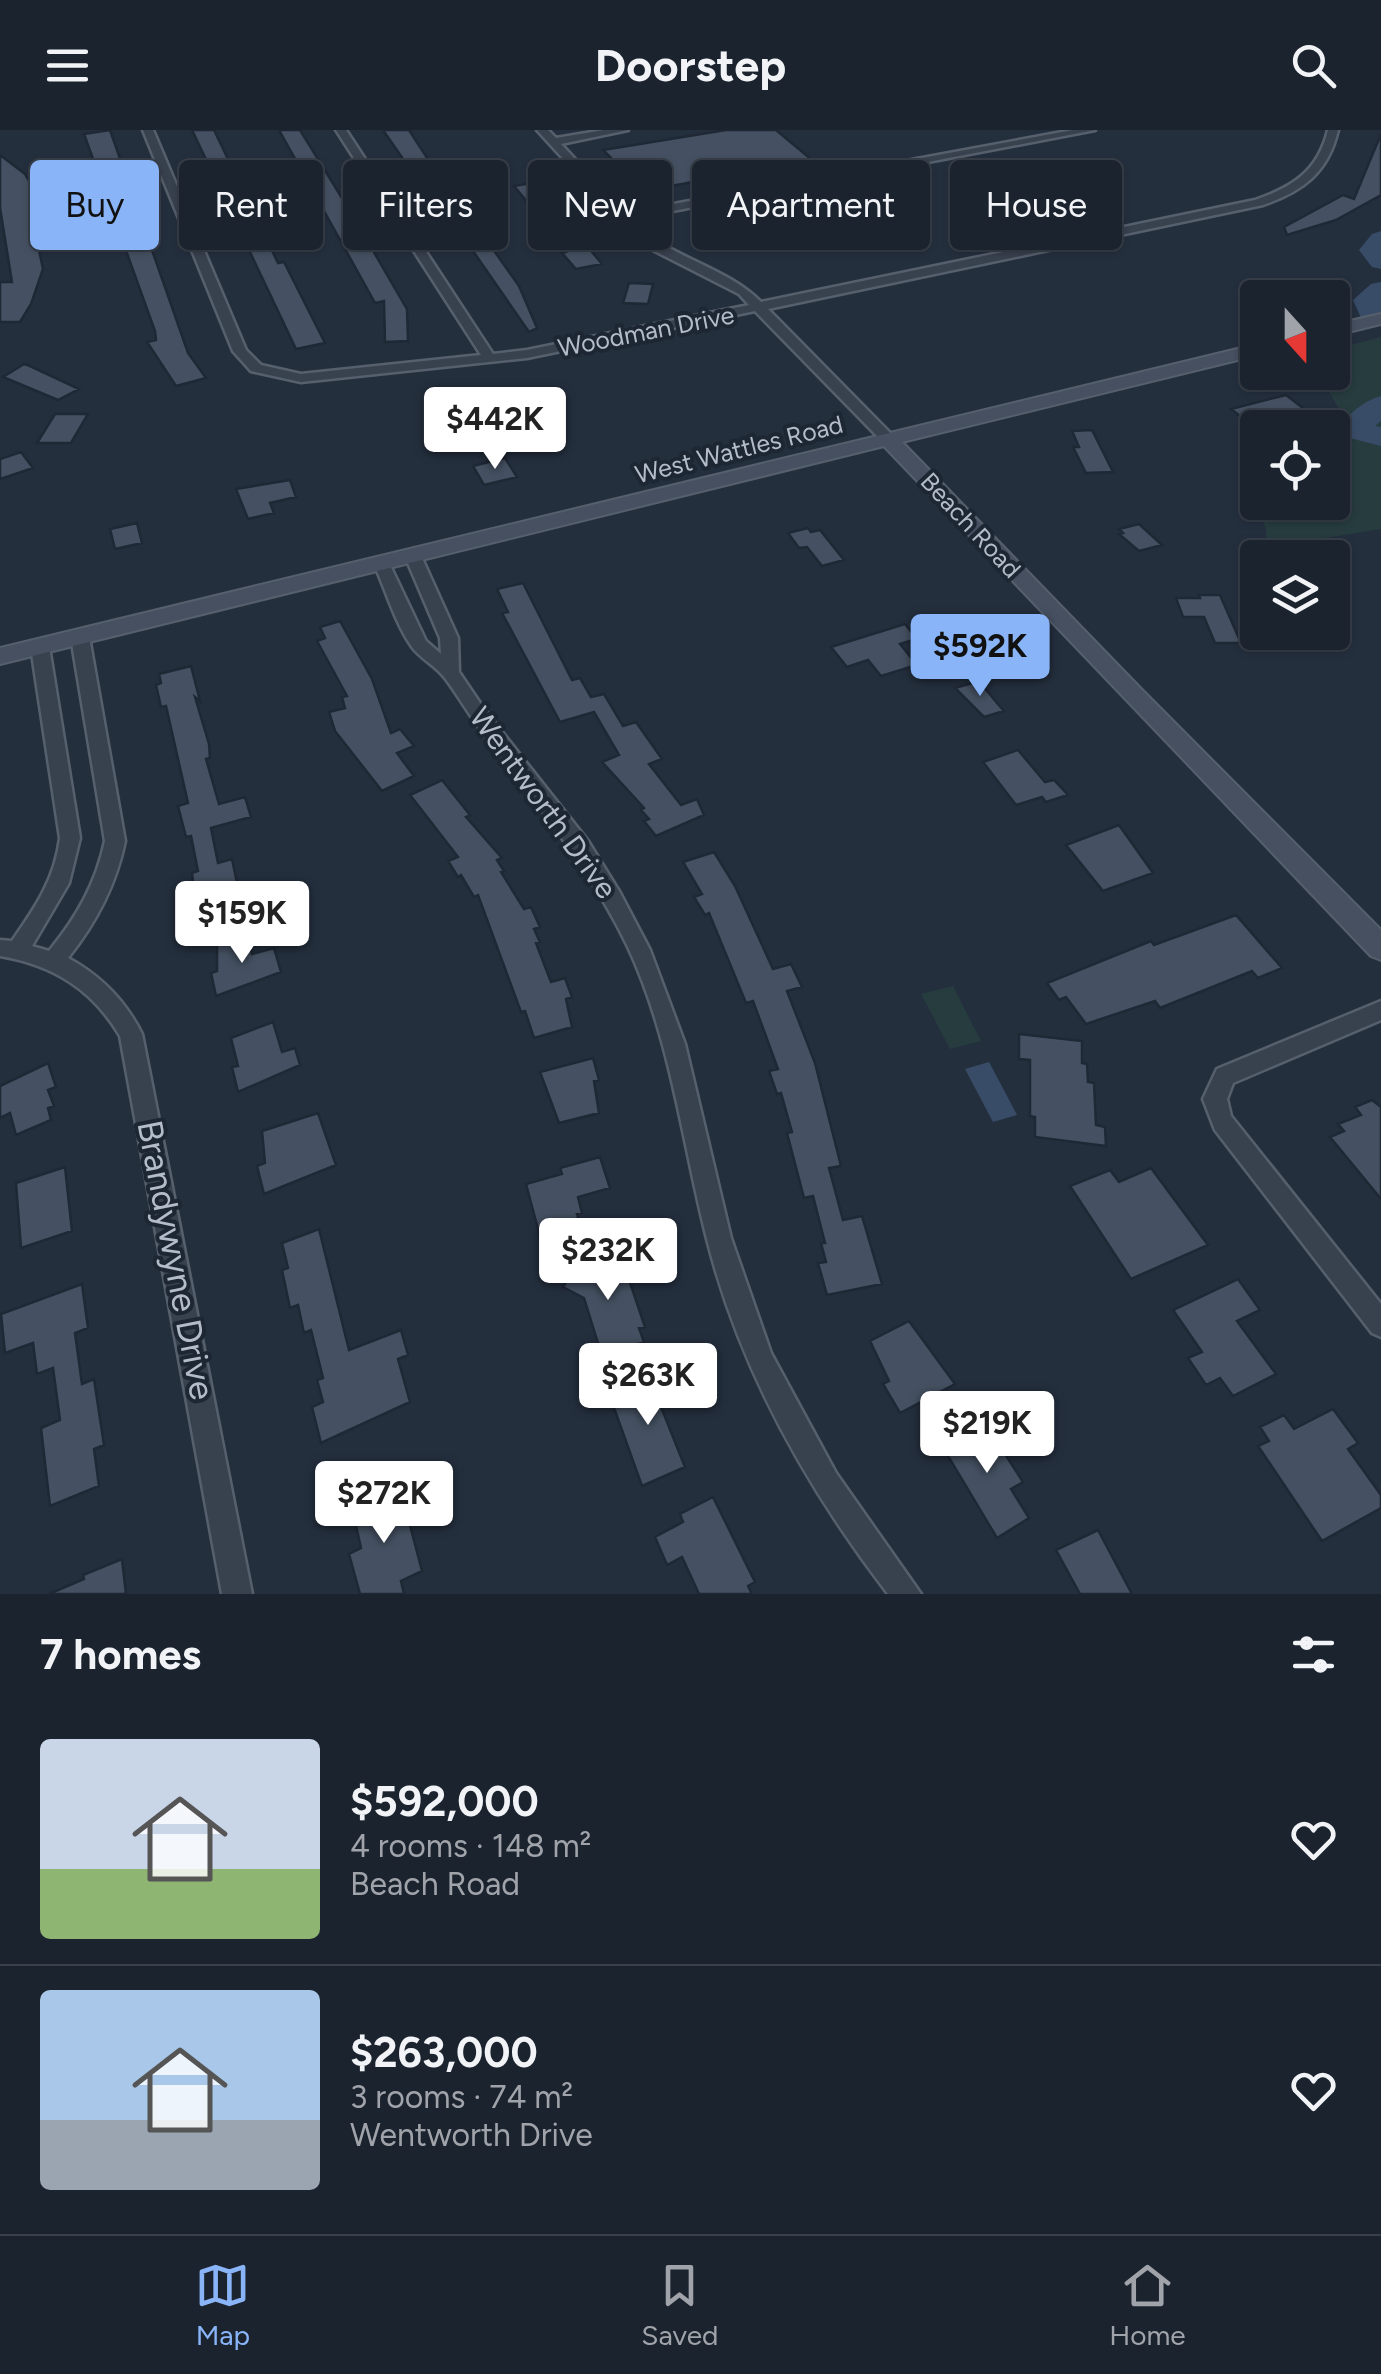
<!DOCTYPE html>
<html lang="en">
<head>
<meta charset="utf-8">
<style>
  body { margin:0; font-family:Figtree,sans-serif; background:#242b36; color:#f1f3f6; height:100vh; display:flex; flex-direction:column; font-size:38px; white-space:nowrap }
  * { box-sizing:border-box; margin:0 }
  p { font-size:32px; color:#a0a4aa }
  .icon { flex:none; width:55px; height:55px; fill:none; stroke:currentColor; stroke-width:2; stroke-linecap:round; stroke-linejoin:round }
  .map { position:relative; height:1464px; overflow:hidden }
  .panel { display:flex; flex-direction:column; background:#1b232e; flex:1 }
  .panel>* { flex:none }
  .hud { position:absolute; left:30px; top:30px; width:1322px; height:90px; display:flex; gap:20px }
  .needle { width:65px; rotate:159deg }
  .buttons { position:absolute; left:1240px; top:150px; display:grid; gap:20px }
  .buttons a { display:grid; place-items:center; width:110px; height:110px; border-radius:10px; background:#1b232e; box-shadow:0 2px 8px #0004,0 0 0 2px #39404a; font-size:50px }
  .price { position:absolute; translate:-50% -85px; padding:0 22px; border-radius:10px; background:#fff; color:#222; font-size:32px; line-height:65px; filter:drop-shadow(0 2px 5px #0008) }
  .price::after { content:''; position:absolute; left:50%; top:60px; width:30px; height:22px; margin-left:-15px; background:inherit; clip-path:polygon(0 0,100% 0,50% 100%) }
  .price.selected { background:#8ab4f8; color:#111 }
  ul { padding:0; list-style:none }
  li { display:flex; align-items:center; gap:30px; height:250px; padding:0 40px }
  li+li { border-top:2px solid #39404a }
  li span { display:grid; place-items:center; flex:none; width:280px; height:200px; border-radius:10px; color:#555 }
  li>.icon { margin-inline-start:auto }
  span .icon { width:120px; height:120px; fill:#fffc; stroke-width:1 }
  li b { font-size:42px }
  h2 { display:flex; justify-content:space-between; align-items:center; height:120px; padding:0 40px; font-size:42px }
  .chip { padding:0 35px; border-radius:10px; background:#1b232e; box-shadow:0 2px 8px #0004,0 0 0 2px #39404a; font-size:35px; line-height:90px }
  .chip.selected { background:#8ab4f8; color:#111 }
  header { display:flex; justify-content:space-between; align-items:center; height:130px; padding:0 40px; background:#1b232e; font-size:45px; font-weight:700 }
  .tab-bar { display:flex; justify-content:space-around; align-items:center; height:140px; border-top:2px solid #39404a; background:#1b232e; font-size:28px; color:#a0a4aa }
  .tab-bar a { display:grid; justify-items:center; gap:5px }
  .tab-bar .selected { color:#8ab4f8 }
  .map>svg:first-child { display:block }
  .green { fill:#263c3f }
  .water { fill:#394c67 }
  .lines { fill:none; stroke-linecap:round; stroke-linejoin:round }
  .river { fill:#394c67; fill-rule:evenodd }
  .building { fill:#455162; stroke:#1f2835; stroke-width:2.5 }
  .street-casing { stroke:#565f6c; stroke-width:5 }
  .secondary-casing { stroke:#565f6c; stroke-width:4 }
  .street { fill:#38414e; fill-rule:evenodd }
  .secondary { fill:#465061; fill-rule:evenodd }
  .labels { text-anchor:middle; stroke-width:8; stroke-linejoin:round; paint-order:stroke }
  .far-street-label { font-size:25px; fill:#b4bcc9; stroke:#1d2633 }
  .street-label { font-size:30px; fill:#b4bcc9; stroke:#1d2633 }
  .near-street-label { font-size:35px; fill:#b4bcc9; stroke:#1d2633 }
</style>
</head>
<body>
<header><svg class="icon" aria-label="menu" viewBox="0 0 24 24"><path d="M4 6h16M4 12h16M4 18h16"/></svg>Doorstep<svg class="icon" aria-label="search" viewBox="0 0 24 24"><circle cx="10" cy="10" r="6"/><path d="M15 15l6 6"/></svg></header>
<div class="map">
<svg width="1381" height="1464" viewBox="0 0 1381 1464">
  <rect width="100%" height="100%" fill="#242f3e"/>
  <!-- green -->
  <path class="green" d="M1381,207V399L1325,408L1324,417L1298,426L1275,425L1265,416C1270,395 1262,389 1247,376L1257,371L1332,372V298L1329,297L1337,294L1340,280L1317,243L1332,242L1335,219Z
    M953,856L981,911L950,919L921,864Z"/>
  <!-- water -->
  <path class="water" d="M989,932L1017,985L993,992L965,939Z"/>
  <g class="lines">
    <!-- river -->
    <path class="river" d="M1381,101V139L1372,137L1359,120L1372,104Z
      M1381,152V187L1361,188L1353,170L1371,154Z
      M1381,266V291L1375,296L1381,297V316L1342,306L1338,299C1347,285 1365,270 1381,266Z"/>
  </g>
  <!-- building -->
  <path class="building" d="M110,0L188,223L206,248L176,256L147,212L156,210L155,201L84,4Z
    M192,0H214L278,133L284,132L325,213L296,219Z
    M279,0H300L350,81L407,179L408,211L385,212L384,171L375,173Z
    M383,0H409L442,51L421,55Z
    M726,0H776L812,30L644,61L603,20Z
    M1381,4V65L1336,90L1287,105L1284,97L1343,65L1354,69Z
    M0,25L25,44L38,67L43,95L35,101L43,139L31,174L20,192H0V152H12L0,78Z
    M536,52L568,93L602,134L576,139L562,123L566,122L562,114L514,56Z
    M478,98L519,156L537,198L529,202L464,108Z
    M629,153L653,154L648,174L623,173Z
    M24,234L30,236L79,259L58,270L3,247Z
    M1286,265L1308,282L1253,296L1231,279Z
    M55,284H88L71,313H37Z
    M1092,300L1113,342L1086,343L1073,317H1079L1072,301Z
    M21,322L33,338L0,349V329Z
    M505,328L517,347L484,355L473,336Z
    M290,350L296,367L270,373L274,383L248,389L236,359Z
    M137,393L142,413L115,419L110,399Z
    M1139,394L1162,415L1139,421L1119,404L1123,403L1119,399Z
    M808,398L811,402L820,400L844,430L822,436L807,417L799,418L788,403Z
    M523,453L572,550L580,548L591,567L604,564L623,596L636,592L662,629L649,634L681,675L697,669L704,685L656,706L644,691L649,689L641,680L644,678L602,632L619,625L594,582L560,592L502,483L508,482L497,459Z
    M1199,465H1220L1241,513H1215L1204,487H1183L1176,468H1200Z
    M340,491L372,549L391,603L400,599L414,616L397,623L414,646L382,661L335,601L329,582L345,578L342,567L347,566L317,511L325,508L320,497Z
    M905,494L917,509L900,514L917,535L881,546L868,530L847,537L831,517Z
    M191,536L200,571L195,567L209,614L210,628L206,629L219,674L245,667L251,687L211,698L218,733L232,729L240,767L196,780L192,743L198,741L191,706L186,707L178,676L188,673L166,576L161,577L156,555L161,553L159,544Z
    M979,551L997,573L1004,581L984,587L955,558Z
    M1018,620L1045,652L1054,650L1068,665L1046,672L1042,667L1016,675L983,632Z
    M442,650L470,685L466,687L502,728L497,730L504,741L501,742L524,779L531,777L540,797L534,799L540,812L536,813L551,852L565,848L572,867L566,869L572,897L534,908L525,881L521,882L478,765L474,767L461,745L458,747L448,731L458,727L410,665Z
    M1119,695L1153,743L1103,761L1066,715Z
    M714,722L735,756L773,839L791,834L802,857L787,861L815,933L841,1036L829,1038L843,1090L862,1086L882,1154L827,1165L818,1133L826,1132L821,1113H825L813,1066L804,1068L787,1003L792,1002L781,963L777,964L769,941L778,939L753,871L746,873L709,783L705,785L694,767L702,764L683,732Z
    M1236,785L1282,838L1258,848L1252,841L1160,878L1155,871L1086,894L1066,867L1059,870L1047,853L1151,811L1154,815Z
    M248,806L252,824L274,818L281,842L216,866L211,843L217,841V815Z
    M273,892L282,922L295,918L300,935L238,962L232,937L238,936L231,908Z
    M1019,904L1082,911V933L1087,934L1088,952L1094,953L1096,995L1105,997L1106,1016L1035,1007V987L1030,986V930L1019,929Z
    M593,928L599,950L594,951L599,983L559,993L540,942Z
    M48,933L56,957L48,960L54,976L48,978L51,990L16,1005L10,983L0,988V956Z
    M1372,970L1381,977V1069L1330,1007L1344,1001L1338,994L1361,985L1355,977Z
    M318,983L336,1035L264,1064L257,1036L265,1033L262,1001Z
    M600,1027L610,1058L578,1067L582,1083L577,1084L585,1113L545,1125L526,1054L562,1044L560,1038Z
    M65,1037L72,1101L21,1118L16,1053Z
    M1151,1038L1208,1115L1131,1149L1070,1056L1110,1040L1119,1052Z
    M319,1099L349,1220L401,1200L408,1225L398,1229L410,1272L321,1313L312,1277L323,1272L317,1250L323,1248L311,1200L304,1203L298,1175L290,1178L282,1140L288,1138L282,1113Z
    M586,1118L591,1136L621,1126L645,1197L639,1198L644,1212L602,1226L584,1168L563,1157Z
    M1238,1149L1260,1180L1237,1191L1276,1244L1233,1266L1220,1248L1206,1255L1188,1228L1202,1222L1173,1180Z
    M82,1154L88,1198L75,1203L82,1254L94,1249L104,1315L94,1319L99,1356L50,1376L41,1298L60,1290L53,1238L37,1244L33,1213L5,1223L1,1184Z
    M909,1191L955,1254L900,1283L883,1254L889,1251L870,1211Z
    M660,1242L672,1272L661,1277L685,1337L642,1356L609,1264Z
    M1333,1279L1358,1313L1348,1319L1381,1365V1378L1322,1411L1258,1316L1269,1311L1260,1297L1284,1285L1294,1299Z
    M982,1288L1023,1352L1011,1359L1029,1388L997,1408L948,1326L952,1323L944,1309Z
    M400,1357L422,1441L401,1451L404,1464H360L349,1424L361,1418L352,1378Z
    M713,1367L755,1452L748,1456L752,1464H699L682,1427L667,1435L655,1407L683,1392L680,1384Z
    M1098,1400L1132,1464H1080L1056,1420Z
    M122,1429L126,1464H49L84,1449L83,1445Z"/>
  <g class="lines">
    <!-- street casing -->
    <g class="street-casing">
      <path id="street" d="M143,0H153L246,220L261,235L301,244L481,225L336,0H346L493,224L527,220L749,175L739,164L641,114L537,0H548L556,8L604,0H628L561,14L625,83L1073,0H1095L631,89C667,128 724,135 761,172L1255,70C1293,57 1318,41 1328,0H1338C1328,43 1303,61 1263,75L768,179L895,308L897,311L890,315L885,314L755,181L527,228L301,252L251,241L233,221Z
        M413,421L421,426L458,508L459,542L484,579L588,711L619,761L650,820L685,914L731,1108L771,1223L836,1343L921,1464H888C806,1357 740,1240 707,1109C682,1011 671,909 628,817C591,740 539,677 488,610C472,590 460,568 445,548C436,536 421,529 412,517C395,493 386,460 374,434L376,431H388L426,511L441,524L440,508L405,426Z
        M80,501L89,507L125,711C116,755 96,793 68,828C101,846 125,870 142,904L252,1464H222L120,906C92,859 53,835 0,826V810L12,811C35,778 55,749 60,708L31,517L34,513H46L49,517L80,708L69,753L32,816L49,821C77,787 96,753 105,711L71,507Z
        M1381,871V890L1233,953L1227,969L1231,986L1381,1174V1207L1372,1203L1215,1000L1203,969L1217,939Z"/>
    </g>
    <!-- secondary casing -->
    <g class="secondary-casing">
      <path id="secondary" d="M1381,184V194L1332,206V195Z
        M1258,214V225L902,312L1141,559L1381,800V830L1371,826L884,316L0,534V518Z"/>
    </g>
    <!-- street -->
    <use href="#street" class="street"/>
    <!-- secondary -->
    <use href="#secondary" class="secondary"/>
  </g>
  <g class="labels">
    <!-- far-street labels -->
    <g class="far-street-label">
      <text transform="translate(646 201) rotate(-11)" y="9">Woodman Drive</text>
      <text transform="translate(739 319) rotate(-14)" y="9">West Wattles Road</text>
      <text transform="translate(971 395) rotate(47)" y="9">Beach Road</text>
    </g>
    <!-- street labels -->
    <g class="street-label">
      <text transform="translate(543 673) rotate(54)" y="10">Wentworth Drive</text>
    </g>
    <!-- near-street labels -->
    <g class="near-street-label">
      <text transform="translate(176 1130) rotate(79)" y="12">Brandywyne Drive</text>
    </g>
  </g>
</svg>
<div class="buttons">
<a><svg class="needle" viewBox="-14 -14 28 28"><path d="M0-13l5 13h-10z" fill="#e53935"/><path d="M0 13l5-13h-10z" fill="#a0a4aa"/></svg></a>
<a><svg class="icon" aria-label="locate" viewBox="0 0 24 24"><circle cx="12" cy="12" r="6"/><path d="M12 2v4M12 18v4M2 12h4M18 12h4"/></svg></a>
<a><svg class="icon" aria-label="layers" viewBox="0 0 24 24"><path d="M12 4l9 5-9 5-9-5zM3 14l9 5 9-5"/></svg></a>
</div>
<b class="price" style="left:495px;top:342px">$442K</b>
<b class="price selected" style="left:980px;top:569px">$592K</b>
<b class="price" style="left:242px;top:836px">$159K</b>
<b class="price" style="left:608px;top:1173px">$232K</b>
<b class="price" style="left:648px;top:1298px">$263K</b>
<b class="price" style="left:987px;top:1346px">$219K</b>
<b class="price" style="left:384px;top:1416px">$272K</b>
<div class="hud">
<a class="chip selected">Buy</a>
<a class="chip">Rent</a>
<a class="chip">Filters</a>
<a class="chip">New</a>
<a class="chip">Apartment</a>
<a class="chip">House</a>
</div>
</div>
<section class="panel">
<h2>7 homes<svg class="icon" aria-label="filters" viewBox="0 0 24 24"><path d="M4 7h16M4 17h16"/><circle cx="9" cy="7" r="2"/><circle cx="15" cy="17" r="2"/></svg></h2>
<ul>
<li><span style="background:linear-gradient(#c9d6e8 65%,#8fb573 0)"><svg class="icon" aria-label="home" viewBox="0 0 24 24"><path d="M3 11l9-7 9 7M6 9v11h12V9"/></svg></span><div><b>$592,000</b><p>4 rooms · 148 m²</p><p>Beach Road</p></div><svg class="icon" aria-label="heart" viewBox="0 0 24 24"><path d="M12 20l-8-8c-3-5 5-10 8-4 3-6 11-1 8 4z"/></svg></li>
<li><span style="background:linear-gradient(#a9c7e8 65%,#9aa5b1 0)"><svg class="icon" aria-label="home" viewBox="0 0 24 24"><path d="M3 11l9-7 9 7M6 9v11h12V9"/></svg></span><div><b>$263,000</b><p>3 rooms · 74 m²</p><p>Wentworth Drive</p></div><svg class="icon" aria-label="heart" viewBox="0 0 24 24"><path d="M12 20l-8-8c-3-5 5-10 8-4 3-6 11-1 8 4z"/></svg></li>
</ul>
</section>
<nav class="tab-bar">
<a class="selected"><svg class="icon" aria-label="map" viewBox="0 0 24 24"><path d="M3 6l6-2 6 2 6-2v14l-6 2-6-2-6 2zM9 4v14M15 6v14"/></svg>Map</a>
<a><svg class="icon" aria-label="saved" viewBox="0 0 24 24"><path d="M7 4h10v16l-5-4-5 4z"/></svg>Saved</a>
<a><svg class="icon" aria-label="home" viewBox="0 0 24 24"><path d="M3 11l9-7 9 7M6 9v11h12V9"/></svg>Home</a>
</nav>
</body>
</html>
